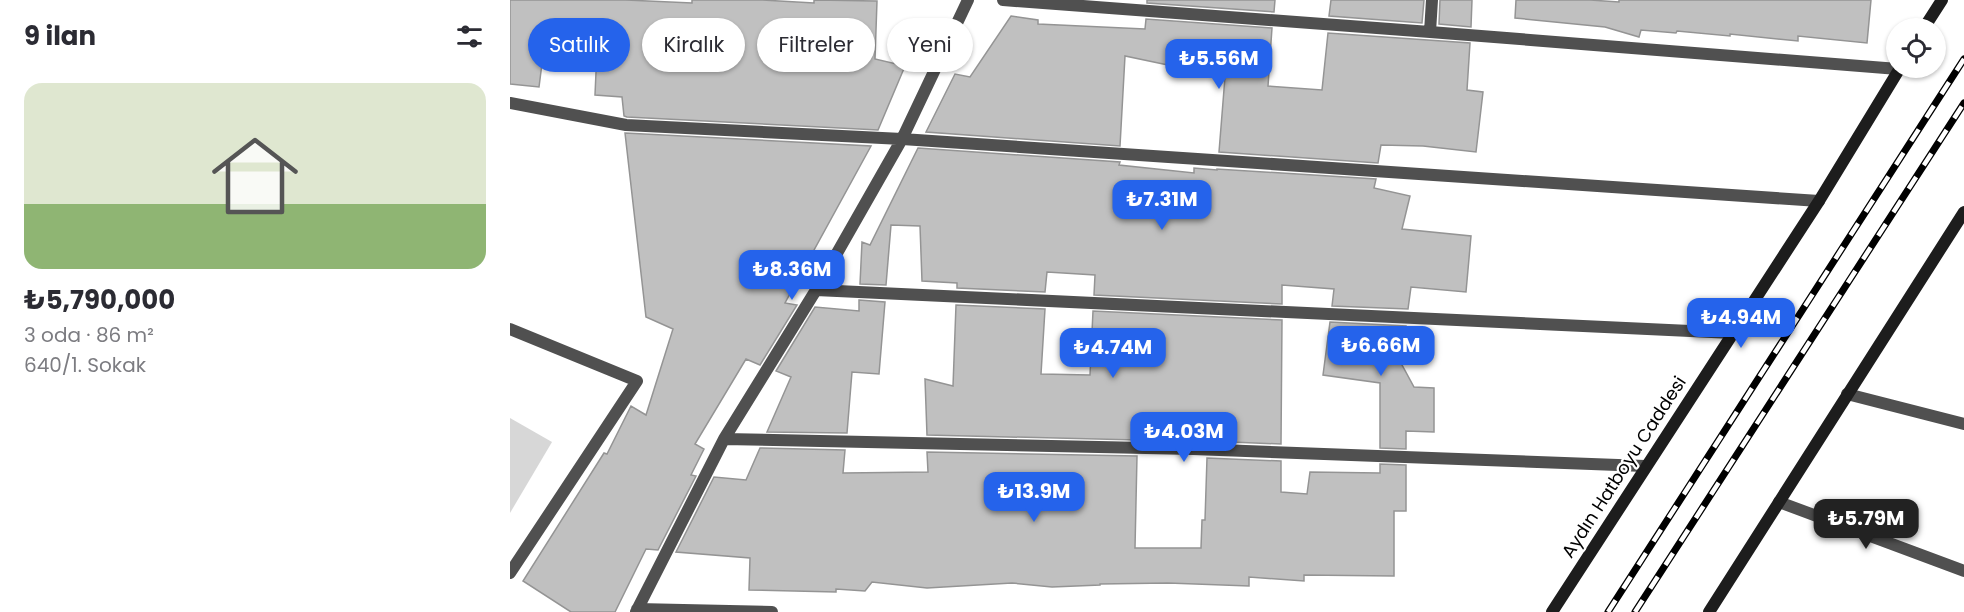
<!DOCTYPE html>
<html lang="tr">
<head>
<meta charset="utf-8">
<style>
  body { margin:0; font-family:Poppins,sans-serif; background:#f2f2f3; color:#2b2b33; height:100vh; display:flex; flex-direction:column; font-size:22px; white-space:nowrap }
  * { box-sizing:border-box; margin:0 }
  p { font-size:20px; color:#7c7c81 }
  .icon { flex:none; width:33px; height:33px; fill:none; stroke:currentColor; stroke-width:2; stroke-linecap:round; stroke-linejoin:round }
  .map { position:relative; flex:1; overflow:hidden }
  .sheet { display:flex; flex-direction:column; background:#fff; width:510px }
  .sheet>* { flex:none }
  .top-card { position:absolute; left:18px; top:18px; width:570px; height:54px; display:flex; gap:12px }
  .fabs { position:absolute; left:1376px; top:18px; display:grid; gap:12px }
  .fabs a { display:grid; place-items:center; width:60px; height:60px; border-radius:50%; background:#fff; box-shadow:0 2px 4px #0004; font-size:30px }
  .price { position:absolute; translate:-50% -51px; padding:0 14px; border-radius:12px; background:#2563eb; color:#fff; font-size:20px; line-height:39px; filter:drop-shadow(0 2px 3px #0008) }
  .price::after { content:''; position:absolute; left:50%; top:36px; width:18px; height:14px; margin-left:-9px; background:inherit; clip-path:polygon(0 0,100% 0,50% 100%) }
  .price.current { background:#222; color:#fff }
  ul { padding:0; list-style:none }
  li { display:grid; align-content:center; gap:12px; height:318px; padding:0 24px }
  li+li { border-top:2px solid #e1e1e2 }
  li span { display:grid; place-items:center; height:186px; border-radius:18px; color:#555 }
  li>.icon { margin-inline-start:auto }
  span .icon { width:108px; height:108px; fill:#fffc; stroke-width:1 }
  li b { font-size:26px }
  h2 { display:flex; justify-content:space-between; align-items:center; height:72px; padding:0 24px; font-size:26px }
  .tag { padding:0 21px; border-radius:27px; background:#fff; box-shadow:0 2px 4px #0004; font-size:21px; line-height:54px }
  .tag.current { background:#2563eb; color:#fff }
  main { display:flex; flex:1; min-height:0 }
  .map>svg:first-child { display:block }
  .green { fill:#d7d7d7 }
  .building { fill:#c0c0c0; stroke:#949494; stroke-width:1.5 }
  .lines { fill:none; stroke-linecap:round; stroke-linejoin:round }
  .street { stroke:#505050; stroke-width:12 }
  .secondary { stroke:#1d1d1d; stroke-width:12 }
  .rail-casing { stroke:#000; stroke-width:7 }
  .rail { stroke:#fff; stroke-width:4.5; stroke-dasharray:14; stroke-linecap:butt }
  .labels { text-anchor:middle; stroke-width:4.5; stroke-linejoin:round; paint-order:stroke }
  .street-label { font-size:18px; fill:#000; stroke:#fff }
</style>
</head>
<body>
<main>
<section class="sheet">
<h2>9 ilan<svg class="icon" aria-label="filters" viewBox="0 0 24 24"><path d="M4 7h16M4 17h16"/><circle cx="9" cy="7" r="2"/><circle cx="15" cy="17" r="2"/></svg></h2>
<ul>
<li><span style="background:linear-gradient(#dfe7d0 65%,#8fb573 0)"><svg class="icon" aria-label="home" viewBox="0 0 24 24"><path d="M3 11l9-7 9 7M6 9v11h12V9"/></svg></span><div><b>₺5,790,000</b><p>3 oda · 86 m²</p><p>640/1. Sokak</p></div></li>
</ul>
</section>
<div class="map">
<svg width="1454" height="612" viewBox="0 0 1454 612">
  <rect width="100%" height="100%" fill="#fff"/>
  <!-- green -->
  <path class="green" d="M0,418L42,442L0,513Z"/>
  <!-- building -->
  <path class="building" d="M0,0H116L182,3V0H252L304,3V0L367,1L365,59L395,66L368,130L117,117L114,116L112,97L85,95L87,50L34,48L29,87L0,84Z
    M637,0H765L764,12L637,3Z
    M821,0H914L912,23L819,16Z
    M930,0H962L961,27L929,24Z
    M1006,0H1080L1109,2V0H1361L1357,43L1288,36V41L1220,34V36L1167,31L1166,33L1131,30L1129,37L1095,27L1005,18Z
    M501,16L528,20V24L635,29L636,19L762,28L758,86L812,90L818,33L960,43L957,90L973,92L966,152L913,146L871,145L868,163L709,152L715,77L615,56L610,146L416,132L445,74L460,77Z
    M115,133L361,146L275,303L287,305L250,365L236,359L185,444L194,449L181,475L186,476L148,550L136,549L105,612H61L13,581L94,453L97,454L121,406L136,415L163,329L136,317Z
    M408,148L610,162L609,165L684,173V168L707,170V169L866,179L864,188L900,196L892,229L961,236L956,292L901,287L898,309L822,306L824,289L772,285V304L584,295L585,275L537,272L535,292L447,288V283L412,281L410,226L381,225L376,285L350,284L352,242L360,245Z
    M349,300L375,302L369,374L342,372L337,433L257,432L281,377L266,371L305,307L349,311Z
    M446,305L535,309L531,374L580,375L583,311L772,320L771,444L698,441V440L627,435V440L417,435L415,379L443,386Z
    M820,322L896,326L891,363L904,387L924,388V432L896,431V449L870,448V383L813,375Z
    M250,448L335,450L333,473L418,472L417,452L627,456L625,548H691L692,520H695L697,458L771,461V492L797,494L800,472L870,473V464L896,465V511H884V576L794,575V581L739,577V586L658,583L590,584V585L542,587L502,583L417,588L362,582L355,591L326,589V592L239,590L240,558L166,552L204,477L236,480Z"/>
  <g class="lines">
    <!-- street -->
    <path class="street" d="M493,0L920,32L1388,69
      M920,32L922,0
      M0,103L116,125L392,139L1309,201
      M306,290L1223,333
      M0,329L127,381L0,573
      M1337,394L1454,424
      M214,439L683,449L1135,466
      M1269,502L1454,571
      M127,609L262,612
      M126,612L214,439L306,290L392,139L458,0"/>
    <!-- secondary -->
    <path class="secondary" d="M1414,28L1432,0
      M1042,612L1309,201L1390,68
      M1199,612L1454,212"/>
    <!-- rail casing -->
    <g class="rail-casing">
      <path id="rail" d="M1098,612L1454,59
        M1125,612L1454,103"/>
    </g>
    <!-- rail -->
    <use href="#rail" class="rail"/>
  </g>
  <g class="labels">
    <!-- street labels -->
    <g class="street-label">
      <text transform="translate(1114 467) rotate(-57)" y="6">Aydın Hatboyu Caddesi</text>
    </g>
  </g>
</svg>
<div class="fabs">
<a><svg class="icon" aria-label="locate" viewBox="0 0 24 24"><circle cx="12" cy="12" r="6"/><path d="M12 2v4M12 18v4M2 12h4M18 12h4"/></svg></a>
</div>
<b class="price" style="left:709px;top:90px">₺5.56M</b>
<b class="price" style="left:652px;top:231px">₺7.31M</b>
<b class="price" style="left:282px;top:301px">₺8.36M</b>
<b class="price" style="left:1231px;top:349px">₺4.94M</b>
<b class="price" style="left:871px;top:377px">₺6.66M</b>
<b class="price" style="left:603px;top:379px">₺4.74M</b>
<b class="price" style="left:674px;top:463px">₺4.03M</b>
<b class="price" style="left:524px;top:523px">₺13.9M</b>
<b class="price current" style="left:1356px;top:550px">₺5.79M</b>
<div class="top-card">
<a class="tag current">Satılık</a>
<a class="tag">Kiralık</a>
<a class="tag">Filtreler</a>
<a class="tag">Yeni</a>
</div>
</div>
</main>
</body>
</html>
